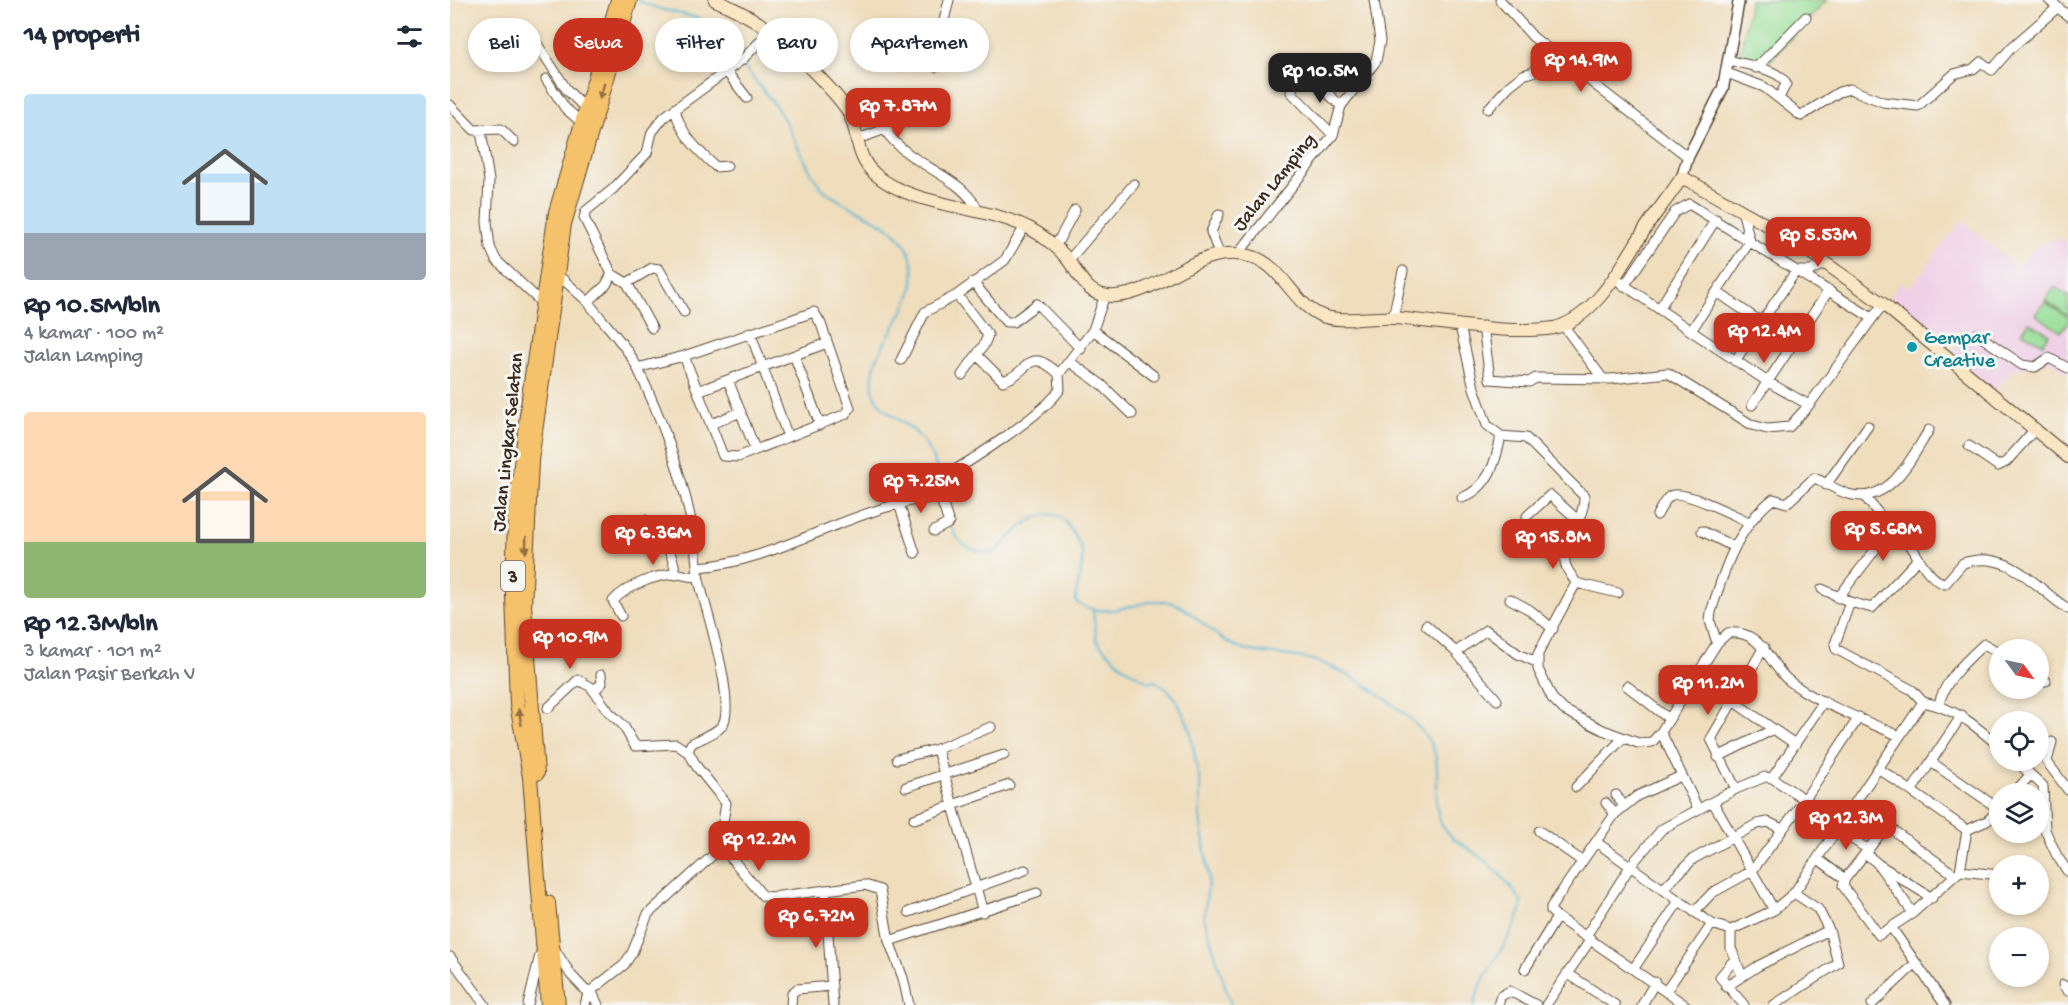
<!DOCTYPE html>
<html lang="id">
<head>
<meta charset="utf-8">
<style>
  body { margin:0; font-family:"Gochi Hand",sans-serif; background:#f2f2f3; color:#1f2937; height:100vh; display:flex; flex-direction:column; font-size:22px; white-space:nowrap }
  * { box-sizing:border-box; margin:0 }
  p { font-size:20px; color:#747a83 }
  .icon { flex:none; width:33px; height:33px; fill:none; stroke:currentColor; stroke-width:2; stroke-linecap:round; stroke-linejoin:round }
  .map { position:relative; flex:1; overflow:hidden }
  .side { display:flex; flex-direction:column; background:#fff; width:450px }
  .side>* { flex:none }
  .hud { position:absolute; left:18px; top:18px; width:570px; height:54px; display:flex; gap:12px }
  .needle { width:39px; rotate:123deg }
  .buttons { position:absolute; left:1539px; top:639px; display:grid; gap:12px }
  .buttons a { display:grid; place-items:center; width:60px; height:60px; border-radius:50%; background:#fff; box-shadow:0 3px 9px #0003; font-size:30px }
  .price { position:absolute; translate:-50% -51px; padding:0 14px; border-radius:12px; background:#c8321e; color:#fff; font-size:20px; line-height:39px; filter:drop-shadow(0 2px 3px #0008) }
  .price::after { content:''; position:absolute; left:50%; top:36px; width:18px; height:14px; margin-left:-9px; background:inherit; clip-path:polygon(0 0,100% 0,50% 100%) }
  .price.selected { background:#222; color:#fff }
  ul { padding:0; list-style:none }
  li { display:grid; align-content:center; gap:12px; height:318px; padding:0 24px }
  li span { display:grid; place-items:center; height:186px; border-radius:6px; color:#555 }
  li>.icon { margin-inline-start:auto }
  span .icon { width:108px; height:108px; fill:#fffc; stroke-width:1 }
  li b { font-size:26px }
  h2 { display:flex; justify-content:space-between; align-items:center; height:72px; padding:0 24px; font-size:26px }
  .tag { padding:0 21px; border-radius:27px; background:#fff; box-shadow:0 3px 9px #0003; font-size:21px; line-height:54px }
  .tag.selected { background:#c8321e; color:#fff }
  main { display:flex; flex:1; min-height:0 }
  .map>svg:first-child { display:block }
  .built { fill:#efd0e7 }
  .green { fill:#99df98; stroke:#6a845b; stroke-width:1.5 }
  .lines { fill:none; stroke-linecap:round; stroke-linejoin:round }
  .stream { stroke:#53b4d2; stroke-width:2 }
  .minor-casing { stroke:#564536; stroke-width:11 }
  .tertiary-casing { stroke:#564536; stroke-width:13 }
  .secondary-casing { stroke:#564536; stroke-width:14 }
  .primary-casing { stroke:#564536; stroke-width:16 }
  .minor { stroke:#fff; stroke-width:9 }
  .tertiary { stroke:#fff; stroke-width:10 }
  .secondary { stroke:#fbe6c4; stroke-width:12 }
  .primary { stroke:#f5c16b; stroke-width:14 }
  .oneway { fill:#8f6e41 }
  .culture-dot { fill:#0f9aa8; stroke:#f6f6f2; stroke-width:2 }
  .labels { text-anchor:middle; stroke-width:6; stroke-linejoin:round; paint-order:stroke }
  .shield { fill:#f6f6f2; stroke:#73675e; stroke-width:1.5 }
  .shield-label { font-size:18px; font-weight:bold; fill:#3b2a1e }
  .street-label { font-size:20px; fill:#3b2a1e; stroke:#f6f6f2 }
  .culture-label { font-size:20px; fill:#0d838f; stroke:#f6f6f2; text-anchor:start }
</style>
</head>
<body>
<main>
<section class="side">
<h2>14 properti<svg class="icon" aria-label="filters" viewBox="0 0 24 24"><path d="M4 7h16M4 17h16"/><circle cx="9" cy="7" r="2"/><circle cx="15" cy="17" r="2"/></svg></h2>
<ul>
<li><span style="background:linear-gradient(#bfe0f5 75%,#9aa5b1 0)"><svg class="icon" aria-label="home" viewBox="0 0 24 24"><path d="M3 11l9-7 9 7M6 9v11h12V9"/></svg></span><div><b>Rp 10.5M/bln</b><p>4 kamar · 100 m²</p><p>Jalan Lamping</p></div></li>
<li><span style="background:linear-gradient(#ffd9b3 70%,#8fb573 0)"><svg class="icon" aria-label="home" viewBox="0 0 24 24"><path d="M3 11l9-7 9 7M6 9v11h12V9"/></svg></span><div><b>Rp 12.3M/bln</b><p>3 kamar · 101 m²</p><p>Jalan Pasir Berkah V</p></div></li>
</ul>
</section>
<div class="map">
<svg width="1618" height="1005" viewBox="0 0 1618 1005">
  <rect width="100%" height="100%" fill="#f6f6f2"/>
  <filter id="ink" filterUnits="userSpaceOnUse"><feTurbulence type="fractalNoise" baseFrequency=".0167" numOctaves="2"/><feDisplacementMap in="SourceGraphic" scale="12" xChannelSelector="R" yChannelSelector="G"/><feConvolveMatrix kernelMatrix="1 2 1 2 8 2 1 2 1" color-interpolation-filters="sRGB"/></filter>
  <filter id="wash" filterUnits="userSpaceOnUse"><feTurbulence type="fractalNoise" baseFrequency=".008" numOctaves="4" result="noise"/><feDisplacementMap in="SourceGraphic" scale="24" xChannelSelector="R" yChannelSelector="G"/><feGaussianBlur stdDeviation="1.35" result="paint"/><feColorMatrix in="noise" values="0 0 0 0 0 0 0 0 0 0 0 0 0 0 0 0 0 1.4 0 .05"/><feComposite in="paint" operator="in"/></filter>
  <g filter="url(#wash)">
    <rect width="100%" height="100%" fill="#efddbc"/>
    <!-- built -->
    <path class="built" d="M1512,220L1567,267L1586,246L1611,238L1618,243V374L1597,360L1581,367L1564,369L1545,391L1501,355V351L1519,338L1508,331L1485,342L1437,304L1450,282L1460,288Z"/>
    <!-- green -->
    <path class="green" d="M1300,0H1377L1316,65L1290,56Z
      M1605,287L1618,296V316L1595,300Z
      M1595,302L1618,317V323L1611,332L1585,314Z
      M1579,322L1599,334L1593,344L1572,332Z"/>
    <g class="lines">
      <!-- stream -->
      <path class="stream" d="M188,0C214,16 250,10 272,33C279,39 283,50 288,57
        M291,62C303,80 319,95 330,113C343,133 360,178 375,191C397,210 447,221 459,252C481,306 417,339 423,388C426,411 452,418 466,433C478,445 484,461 490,476
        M492,482L498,508
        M500,525C508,546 525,554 546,552C562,534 599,493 620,528C624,536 631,544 632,553C634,567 628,581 626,595V602C660,626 698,590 728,605C748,615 762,636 783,645C808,656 834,653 859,659C896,669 961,710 981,744C995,769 978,807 994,828C1002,840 1014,845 1025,853C1045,867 1059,883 1072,902C1069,935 1031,969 1024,1005
        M643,610L646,639L650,645L675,668L699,682L705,681L717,689L726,699L739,726L750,782V818L759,877L754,918L781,1005"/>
    </g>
  </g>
  <g filter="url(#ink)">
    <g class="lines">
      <!-- minor casing -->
      <g class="minor-casing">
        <path id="minor" d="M1050,0L1083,37L1238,157
          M1599,0L1618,16
          M78,30L117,90L135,108
          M259,53L263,45H269L283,66
          M1279,60C1294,65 1331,69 1336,84L1329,98
          M844,61L891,106
          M486,67L487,49L499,0
          M1306,68L1356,17
          M276,71L297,98
          M856,72L844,85L841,92L883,135
          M1277,73L1314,87L1351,116L1389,92L1400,89L1433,102L1468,106L1504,74L1523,69L1531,62L1542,70L1561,48L1608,7
          M96,79L115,108L131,122
          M0,105L24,130L51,129L64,142
          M225,109C230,133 248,151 266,167L277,166
          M1038,109L1059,86L1073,75L1083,72L1101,51
          M435,130C461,168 509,173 528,210
          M31,131L39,180L37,222L40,247L46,260L92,303
          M405,140L444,126L463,102
          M1292,210L1300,241
          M769,214L761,232L770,256
          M1300,241L1241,331L1318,382L1359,405L1433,304
          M605,247L625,210
          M788,254L883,135L891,106L926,61L930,41L924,0
          M619,260L684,184
          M106,273L138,302
          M162,274L177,283L202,328
          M1164,278L1241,331
          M523,282L556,322H563L587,304L631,349
          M177,283L202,268L209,269L234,312
          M1174,286L1225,212L1239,204L1422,318
          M1267,292L1311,322
          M507,295L538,335L534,345L512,375
          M1209,309L1266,219
          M943,318L953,271
          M1113,325L1153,379
          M1010,326L1024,388L1037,425L1051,436L1076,438L1134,496C1136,518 1109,549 1116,566C1118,572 1123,577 1126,583L1088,654V669L1102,698L1114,710L1153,730L1188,743L1202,742L1211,732
          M1033,326L1040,379L1079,382L1086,378L1161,379L1218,373L1302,425L1317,429L1339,427L1359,405
          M643,330L704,376
          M300,332L338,437
          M1527,334L1572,365L1585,367L1599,358L1618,368
          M344,355L370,425
          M451,360L475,312L507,295L555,260L575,226
          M1285,361L1346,271H1361L1376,263
          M620,362L652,385L682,414
          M187,368L234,356L364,312L371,324L400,408L396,414L288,457L273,456L234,356
          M609,374L643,330L655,295
          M278,380L305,449
          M248,391L377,343
          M1302,405L1379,290
          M261,424L291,412
          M1519,446L1548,466L1556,462L1586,428
          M1376,485L1418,426
          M1415,497L1441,529C1462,531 1469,576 1495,584L1513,563C1559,548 1583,586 1618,609
          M1012,498C1039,487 1046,462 1051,436
          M449,504L465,553
          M1207,515C1211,509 1214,500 1220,496C1232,488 1285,516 1299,522
          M1077,516L1100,495L1130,522
          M195,520C212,534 223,553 226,575
          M484,531L499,523L485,481C511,468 596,413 610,389L609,374C576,344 581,373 553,381L527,355
          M1252,531L1284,547
          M248,567C319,562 380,521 448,504C461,500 476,499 489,497
          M1126,583L1168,593
          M1372,589L1400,602L1385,644L1386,649L1462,690L1473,702
          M1388,598L1441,529
          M1060,599L1080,610L1103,629
          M1400,602L1422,608L1468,559
          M171,616L163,601C176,586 209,573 229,574C236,575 241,578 248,576
          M976,625L1006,652L1047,700
          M1267,643L1260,621L1261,612C1274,570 1287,527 1323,499L1337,503L1364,478C1375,482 1385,490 1398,494C1439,506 1461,459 1479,430
          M1006,652L1036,630L1068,654L1086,662
          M1588,676L1596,681
          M1177,686L1219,719
          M144,691L152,683L151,675
          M1283,701L1345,744
          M1489,704C1495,679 1516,661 1534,644L1550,653
          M98,708L128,680L141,687L159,712L173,725L185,746L226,744L239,753
          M1602,742L1597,762L1618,790
          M1268,757L1322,730
          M447,759L487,749
          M1565,760L1593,786L1595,830L1607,856L1618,872
          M1481,762L1549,809
          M1428,768L1517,830
          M1322,778L1374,701
          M456,787L554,755
          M1126,787L1173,738
          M1286,789L1261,739L1314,647
          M1462,790L1512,715
          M1563,794L1580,775
          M1166,795L1174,806
          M1263,802L1324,910
          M1156,803L1165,814
          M1405,803L1505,875
          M1248,809L1211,732L1267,643L1278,633C1311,629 1318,662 1337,679C1362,701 1417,721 1449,736
          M464,819L559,785
          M1438,824L1395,879L1393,886L1429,935L1463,913L1510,871L1517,830
          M1388,830L1419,850
          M1517,830L1537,821L1550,809
          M1089,831L1132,861
          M1146,842L1262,924L1281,930L1324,910L1344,893L1473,702C1505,708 1525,725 1550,747
          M272,847L271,835L276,803L247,767L238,751L241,744C250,738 270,733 274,722C284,695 256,610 249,580C246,564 246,547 243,530C232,474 212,419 187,367C175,343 154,324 138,302L156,285L162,274L134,218L136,211L163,189L197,153L202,132L214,117L293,59L320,31
          M1416,854L1427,863L1463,913
          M1368,859L1395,879
          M1428,864L1482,898
          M1510,871L1550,875
          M1588,880H1589
          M1214,888L1243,859L1307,824L1318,822L1332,829
          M375,890L383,1005
          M459,912L575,870
          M533,912L487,749L541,727
          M1244,912L1262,893L1302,871L1355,799L1409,717
          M1107,917L1235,1005
          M1441,927L1495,1005
          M1281,930V948L1292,976
          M1136,936L1181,865L1212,829L1286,789L1315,777L1322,778L1391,823
          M439,941L587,893
          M105,950L121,975L138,993
          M0,957L35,1005
          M1285,959L1270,977L1294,1005
          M1184,968L1229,901
          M1075,969L1107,917L1101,911V907L1165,814L1187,796L1231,776
          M1117,973L1165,1005
          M1613,985L1618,991
          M1276,987L1308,966L1379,930
          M141,990L148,1005
          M1216,991L1262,924
          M138,993L174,965L182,953L198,914L272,847L313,896L322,897L415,885L430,890L439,941L453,978L459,1005
          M1422,1004L1465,964
          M78,1005L90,955
          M135,1005L138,993
          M341,1005L342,993L347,989L382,986
          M1048,1005L1051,996L1060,991L1086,1005
          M1096,1005L1141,939
          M1192,1005L1205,982
          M1324,1005L1388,963L1379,930L1368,909L1344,893"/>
      </g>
      <!-- tertiary casing -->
      <g class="tertiary-casing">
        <path id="tertiary" d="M1232,177L1238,157L1273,88L1289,0"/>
      </g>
      <!-- secondary casing -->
      <g class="secondary-casing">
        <path id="secondary" d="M265,0C283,8 302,17 317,29C335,42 391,96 400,115C409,135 406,158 425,174C464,208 533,205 579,228C592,235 609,248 618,260C632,278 637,298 666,296C713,293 751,240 803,257C832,266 843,303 870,315C891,324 922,316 945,318C993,322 1057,335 1104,328C1149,317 1176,257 1199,223C1210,207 1222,193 1232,177L1340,238L1433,304L1618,457"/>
      </g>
      <!-- primary casing -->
      <g class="primary-casing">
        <path id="primary" d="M87,773L74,606L81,461L114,224L180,0
          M98,903L108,1005
          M98,1005L80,777L67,704L63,596L65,516L80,390L106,212L168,0"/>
      </g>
      <!-- minor -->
      <use href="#minor" class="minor"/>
      <!-- tertiary -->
      <use href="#tertiary" class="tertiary"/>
      <!-- secondary -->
      <use href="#secondary" class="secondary"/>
      <!-- primary -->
      <use href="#primary" class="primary"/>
    </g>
    <!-- one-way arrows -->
    <defs><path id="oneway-solid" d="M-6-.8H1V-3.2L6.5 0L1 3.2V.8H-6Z" transform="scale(1.5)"/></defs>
    <g class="oneway">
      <use href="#oneway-solid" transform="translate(152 91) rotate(107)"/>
      <use href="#oneway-solid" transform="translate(76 545) rotate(92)"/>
      <use href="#oneway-solid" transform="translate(70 717) rotate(-100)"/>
    </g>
  </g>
  <!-- markers -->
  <circle class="culture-dot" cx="1462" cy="347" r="6"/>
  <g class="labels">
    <!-- shield labels -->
    <rect class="shield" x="51" y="561" width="24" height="30" rx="4.5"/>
    <g class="shield-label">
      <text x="63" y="582">3</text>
    </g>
    <!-- street labels -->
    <g class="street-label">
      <text transform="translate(823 181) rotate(-51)" y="7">Jalan Lamping</text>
      <text transform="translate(56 442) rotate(-84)" y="7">Jalan Lingkar Selatan</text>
    </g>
    <!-- culture labels -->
    <g class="culture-label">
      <text x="1474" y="343">Gempar<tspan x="1474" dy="23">Creative</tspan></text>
    </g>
  </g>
</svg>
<div class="buttons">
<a><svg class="needle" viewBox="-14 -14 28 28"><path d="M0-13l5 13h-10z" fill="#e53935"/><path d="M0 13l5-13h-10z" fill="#747a83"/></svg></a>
<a><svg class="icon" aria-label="locate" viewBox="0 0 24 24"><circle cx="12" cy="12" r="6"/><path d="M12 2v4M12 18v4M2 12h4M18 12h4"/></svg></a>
<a><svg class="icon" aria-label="layers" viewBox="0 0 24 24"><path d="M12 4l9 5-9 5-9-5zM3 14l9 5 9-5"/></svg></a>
<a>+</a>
<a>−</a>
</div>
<b class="price" style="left:1131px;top:93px">Rp 14.9M</b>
<b class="price selected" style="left:870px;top:104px">Rp 10.5M</b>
<b class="price" style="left:448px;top:139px">Rp 7.87M</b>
<b class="price" style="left:1368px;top:268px">Rp 5.53M</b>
<b class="price" style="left:1314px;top:364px">Rp 12.4M</b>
<b class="price" style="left:471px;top:514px">Rp 7.25M</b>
<b class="price" style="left:1433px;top:562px">Rp 5.68M</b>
<b class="price" style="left:203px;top:566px">Rp 6.36M</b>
<b class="price" style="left:1103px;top:570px">Rp 15.8M</b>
<b class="price" style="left:120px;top:670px">Rp 10.9M</b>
<b class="price" style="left:1258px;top:716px">Rp 11.2M</b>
<b class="price" style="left:1396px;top:851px">Rp 12.3M</b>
<b class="price" style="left:309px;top:872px">Rp 12.2M</b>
<b class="price" style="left:366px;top:949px">Rp 6.72M</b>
<div class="hud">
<a class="tag">Beli</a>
<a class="tag selected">Sewa</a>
<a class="tag">Filter</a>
<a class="tag">Baru</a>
<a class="tag">Apartemen</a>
</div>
</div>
</main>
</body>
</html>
